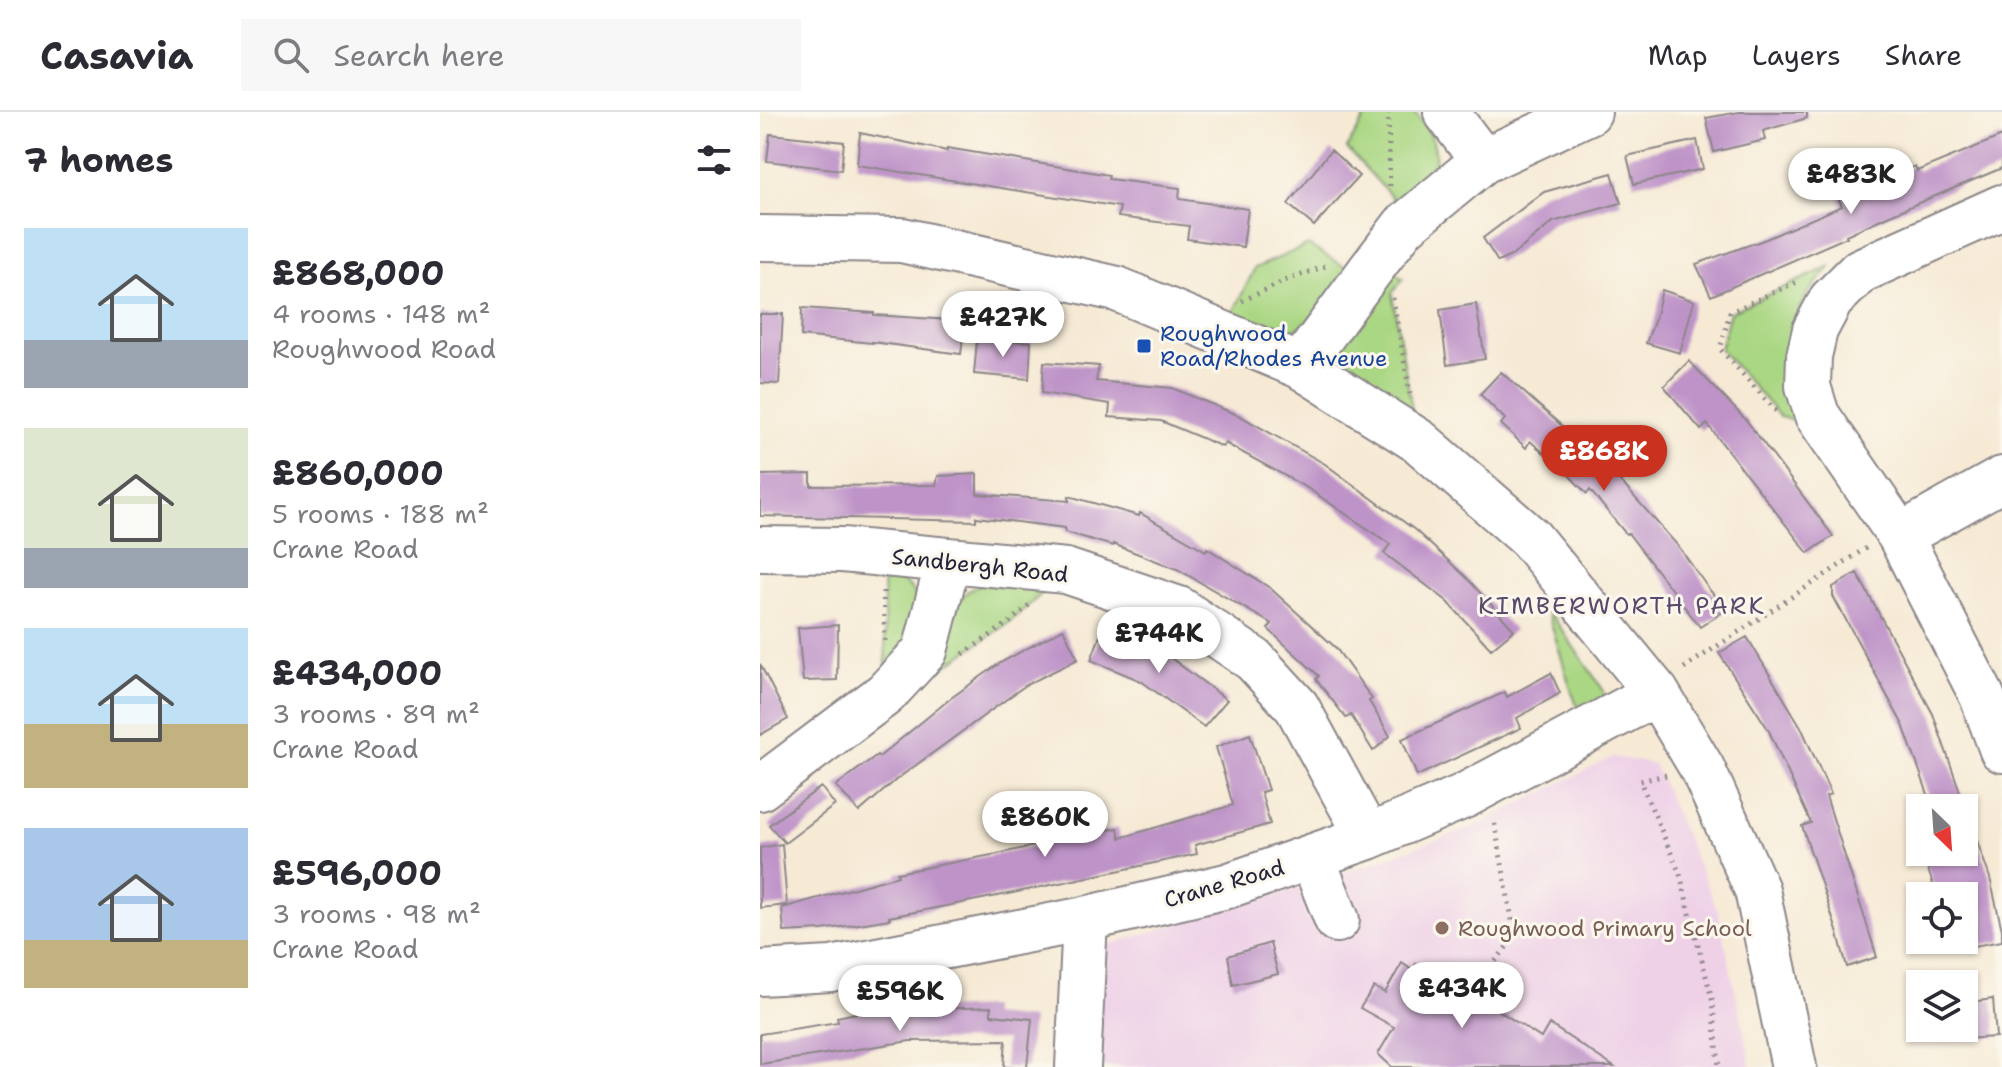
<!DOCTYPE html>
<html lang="en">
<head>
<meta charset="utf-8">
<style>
  body { margin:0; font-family:"Shantell Sans",sans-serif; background:#f7f7f7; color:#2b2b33; height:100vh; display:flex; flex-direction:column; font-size:30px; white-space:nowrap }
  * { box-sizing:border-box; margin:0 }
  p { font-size:26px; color:#7c7c81 }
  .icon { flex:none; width:44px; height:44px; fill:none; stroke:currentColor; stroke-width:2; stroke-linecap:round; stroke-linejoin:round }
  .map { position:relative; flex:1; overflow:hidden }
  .sheet { display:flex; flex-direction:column; background:#fff; width:760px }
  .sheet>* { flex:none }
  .needle { width:52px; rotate:155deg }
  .buttons { position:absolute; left:1146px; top:682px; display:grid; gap:16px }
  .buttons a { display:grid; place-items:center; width:72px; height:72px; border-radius:0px; background:#fff; box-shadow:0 2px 6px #0004; font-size:40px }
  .price { position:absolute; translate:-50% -68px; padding:0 18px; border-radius:28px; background:#fff; color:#222; font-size:26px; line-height:52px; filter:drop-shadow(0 2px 4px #0008) }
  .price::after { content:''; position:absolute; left:50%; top:48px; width:24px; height:18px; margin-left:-12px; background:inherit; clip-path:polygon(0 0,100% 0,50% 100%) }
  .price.current { background:#c8321e; color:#fff }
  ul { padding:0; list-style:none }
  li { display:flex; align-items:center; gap:24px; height:200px; padding:0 24px }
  li span { display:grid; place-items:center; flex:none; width:224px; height:160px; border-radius:0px; color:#555 }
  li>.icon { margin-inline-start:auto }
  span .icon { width:96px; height:96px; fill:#fffc; stroke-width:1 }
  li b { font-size:34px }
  h2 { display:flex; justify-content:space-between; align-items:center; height:96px; padding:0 24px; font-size:34px }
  header { display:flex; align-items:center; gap:48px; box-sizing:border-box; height:112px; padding:0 40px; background:#fff; border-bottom:2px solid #e1e1e2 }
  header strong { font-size:38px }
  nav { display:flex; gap:44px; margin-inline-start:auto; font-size:28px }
  .search { width:560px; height:72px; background:#f7f7f7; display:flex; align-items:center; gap:20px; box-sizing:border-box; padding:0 28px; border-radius:0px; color:#7c7c81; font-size:30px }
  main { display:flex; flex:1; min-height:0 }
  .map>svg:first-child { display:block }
  .built { fill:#eed0e7 }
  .green { fill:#aad783; stroke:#667c5f; stroke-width:2 }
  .building { fill:#be93c8 }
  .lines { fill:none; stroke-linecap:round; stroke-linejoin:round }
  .minor-casing { stroke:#8c8688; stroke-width:48 }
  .path { stroke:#8c8688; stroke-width:5; stroke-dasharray:2 6; stroke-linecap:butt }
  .minor { stroke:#fff; stroke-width:44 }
  .transit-dot { fill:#1a4fb4; stroke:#fbf7ec; stroke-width:3 }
  .education-dot { fill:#8d6e63; stroke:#fbf7ec; stroke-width:3 }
  .labels { text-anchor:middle; stroke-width:6; stroke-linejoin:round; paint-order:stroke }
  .transit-label { font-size:22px; fill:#164399; stroke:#fbf7ec; text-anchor:start }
  .street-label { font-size:22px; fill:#22223b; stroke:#fbf7ec }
  .education-label { font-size:22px; fill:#785e54; stroke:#fbf7ec; text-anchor:start }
  .neighbourhood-label { font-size:24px; letter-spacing:2px; fill:#594a6c; stroke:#fbf7ec }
</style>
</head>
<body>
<header>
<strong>Casavia</strong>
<div class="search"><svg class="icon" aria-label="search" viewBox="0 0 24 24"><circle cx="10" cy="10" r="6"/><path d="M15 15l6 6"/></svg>Search here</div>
<nav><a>Map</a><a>Layers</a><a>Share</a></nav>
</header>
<main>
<section class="sheet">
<h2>7 homes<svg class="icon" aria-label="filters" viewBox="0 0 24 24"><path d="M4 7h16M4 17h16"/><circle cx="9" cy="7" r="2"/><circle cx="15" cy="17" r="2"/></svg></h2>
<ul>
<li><span style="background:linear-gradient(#bfe0f5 70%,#9aa5b1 0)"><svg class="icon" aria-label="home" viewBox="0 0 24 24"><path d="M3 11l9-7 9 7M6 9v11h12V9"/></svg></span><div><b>£868,000</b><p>4 rooms · 148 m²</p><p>Roughwood Road</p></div></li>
<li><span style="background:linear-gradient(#dfe7d0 75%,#9aa5b1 0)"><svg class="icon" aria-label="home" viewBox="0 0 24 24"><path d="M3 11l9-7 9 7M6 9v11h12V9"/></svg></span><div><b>£860,000</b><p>5 rooms · 188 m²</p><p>Crane Road</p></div></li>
<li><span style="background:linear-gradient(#bfe0f5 60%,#c2b280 0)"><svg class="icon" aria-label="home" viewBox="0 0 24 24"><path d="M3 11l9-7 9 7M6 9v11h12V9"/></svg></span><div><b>£434,000</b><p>3 rooms · 89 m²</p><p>Crane Road</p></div></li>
<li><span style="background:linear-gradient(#a9c7e8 70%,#c2b280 0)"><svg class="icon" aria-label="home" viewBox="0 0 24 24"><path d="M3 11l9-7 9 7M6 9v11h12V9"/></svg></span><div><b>£596,000</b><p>3 rooms · 98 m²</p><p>Crane Road</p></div></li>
</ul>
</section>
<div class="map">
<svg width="1242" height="955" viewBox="0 0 1242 955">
  <rect width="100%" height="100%" fill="#fbf7ec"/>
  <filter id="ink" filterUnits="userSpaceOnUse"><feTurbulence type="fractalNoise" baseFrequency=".0125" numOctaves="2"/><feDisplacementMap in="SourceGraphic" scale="16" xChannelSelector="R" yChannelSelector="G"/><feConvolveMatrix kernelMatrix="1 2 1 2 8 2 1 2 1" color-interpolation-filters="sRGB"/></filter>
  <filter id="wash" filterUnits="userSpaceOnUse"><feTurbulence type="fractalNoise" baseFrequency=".006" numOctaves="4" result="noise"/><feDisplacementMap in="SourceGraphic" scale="32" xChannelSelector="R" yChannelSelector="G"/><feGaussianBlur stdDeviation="1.8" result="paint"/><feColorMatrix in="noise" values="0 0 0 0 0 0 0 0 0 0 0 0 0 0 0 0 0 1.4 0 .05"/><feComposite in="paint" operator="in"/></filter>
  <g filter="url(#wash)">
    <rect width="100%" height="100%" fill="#f6ead5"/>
    <!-- built -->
    <path class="built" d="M853,645L894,652L958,799L989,942L990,955H336L344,834L560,769L711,716Z"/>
    <!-- green -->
    <path class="green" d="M608,0H654C674,26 677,29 675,63L638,95L630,83L587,36Z
      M548,133L587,156C573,177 549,222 520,221C508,221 485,206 473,200L495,156Z
      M1071,154L1048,181L1039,198L1030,222L1025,275L1036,310L1020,305L960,237L970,200Z
      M629,156L643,167L632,181L653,303L597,265L587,252L583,229Z
      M138,468C161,477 158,493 160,514L126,554L123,470Z
      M231,472L288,476L250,510L169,565L200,488C209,476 216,473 231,472Z
      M786,495L844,579V586L823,607L812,581Z"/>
    <g id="blocks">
      <!-- building -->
      <path class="building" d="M979,0H1047V6L1003,19L1005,28L954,40L946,6Z
        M100,21L187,39V36L349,63L348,67L420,76L419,87L488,97L483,135L427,127L429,114L358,105L360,95L97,53Z
        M10,22L84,30L81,58L7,49Z
        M1242,24V56L1130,103L1086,123L1087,125L951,184L936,152L1006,127L1082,94L1078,86L1155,54L1157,59Z
        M937,28L943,57L874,72L867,44Z
        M571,38L599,64L554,114L528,92Z
        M852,61L861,91L793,110L753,143L738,150L723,126L784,80Z
        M902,178L934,189L920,241L886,231L895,207Z
        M716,192L725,247L687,253L680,198Z
        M42,196L114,201V203L205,209L201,242L112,230V231L41,224Z
        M0,202H23L19,272L0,271Z
        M217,228L271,230L269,267L214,262Z
        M929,249L986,308L1073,424L1048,441L947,312L941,318L923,297L904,274Z
        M284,250L339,254L336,269L412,276L480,304L565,352L655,418L706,465L754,518L731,537L687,489L624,441L630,432L549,377L465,331L463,335L401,309L349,305L350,292L282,281Z
        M741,260L846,353L919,435L948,476L966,498L940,515L868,421L866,422L830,378L827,382L804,358L770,329L766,336L741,312L745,307L720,282Z
        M51,362V374L176,373L178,364L217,362V382L309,389V384L379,404L380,401L446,439L447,436L510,476L576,536L612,587L609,589L630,624L613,639L591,603L586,606L556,567L559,564L508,517L512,512L417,457L353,432V434L305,420V416L216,405V409L0,404V363Z
        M1097,461L1173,602L1230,766L1242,818V829L1208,835L1204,816V784H1177L1162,740H1204V696H1173L1143,613L1073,484V475Z
        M78,513L77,568L43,569L38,516Z
        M343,516L396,535L467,588L444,615L381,569L331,548Z
        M303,517L318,547L266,573L137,667L99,700L76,674L117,643L119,645L191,586L240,551Z
        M987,525L1041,615L1071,682L1066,684L1117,845L1087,855L1078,822L1042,714L1051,711L1008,617L959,541Z
        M0,552L28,607L0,623Z
        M791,561L800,581L757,606L761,616L657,664L642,627L745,580L747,585Z
        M490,622L508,678L501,680L510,712L435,733L437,742L248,782L129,805L130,807L62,818L24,820L22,796L138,764L137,761L237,742L358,716L360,726L473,693L456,635Z
        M61,675L75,693L25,731L9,713Z
        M22,732L27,793L0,796V736Z
        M510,831L518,862L473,873L468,844Z
        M642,851L652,858L656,852L704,886L707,878L781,926L789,912L854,955H632L618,942L634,915L600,896L614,875L625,881Z
        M1233,887L1236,925L1204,927V891Z
        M148,890L149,898L231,895V903L272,907L267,955H244L246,928L150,929L0,952V922L78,910L77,905Z"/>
    </g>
  </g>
  <g filter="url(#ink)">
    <use href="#blocks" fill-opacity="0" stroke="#8c8688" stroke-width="2"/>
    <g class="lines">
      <!-- minor casing -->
      <g class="minor-casing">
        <path id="minor" d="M686,0L723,49
          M1242,95L1100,159L1071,188L1055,218L1049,244L1048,274L1057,303L1140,424L1222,584L1242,638
          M0,126L142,128L357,177L540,254L660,330L770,426L897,581L942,656L997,778L1034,955
          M540,254L609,160L644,114L723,49L829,0
          M1140,424L1242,367
          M0,437L82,438L306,459L419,497L494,548L537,595L608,725
          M0,676L125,582L165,539L188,449
          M552,745L577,808
          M0,861L71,857L325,807L467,774L608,725L704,684L897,581
          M318,955L325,807"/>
      </g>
      <!-- path -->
      <path class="path" d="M628,0L630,79
        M633,186L650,282
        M482,189L527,168L568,153
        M1016,299L960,237L970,200L1039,169
        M123,479L125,529
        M203,542L250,510L269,493
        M924,556L1106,436
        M906,663L880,669L920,762L953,891L959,955
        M711,881L755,824L734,708"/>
      <!-- minor -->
      <use href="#minor" class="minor"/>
    </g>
  </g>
  <!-- markers -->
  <rect class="transit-dot" x="376" y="226" width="16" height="16" rx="4"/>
  <circle class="education-dot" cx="682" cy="816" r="8"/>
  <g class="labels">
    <!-- transit labels -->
    <g class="transit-label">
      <text x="400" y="229">Roughwood<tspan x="400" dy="25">Road/Rhodes Avenue</tspan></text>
    </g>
    <!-- street labels -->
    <g class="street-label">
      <text transform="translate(220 453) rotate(6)" y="8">Sandbergh Road</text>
      <text transform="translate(464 771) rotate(-16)" y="8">Crane Road</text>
    </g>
    <!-- education labels -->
    <g class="education-label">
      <text x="698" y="824">Roughwood Primary School</text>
    </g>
    <!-- neighbourhood labels -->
    <g class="neighbourhood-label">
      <text x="862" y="502">KIMBERWORTH PARK</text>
    </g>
  </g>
</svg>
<div class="buttons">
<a><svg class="needle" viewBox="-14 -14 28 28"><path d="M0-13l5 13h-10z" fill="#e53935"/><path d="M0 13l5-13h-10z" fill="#7c7c81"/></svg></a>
<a><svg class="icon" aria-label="locate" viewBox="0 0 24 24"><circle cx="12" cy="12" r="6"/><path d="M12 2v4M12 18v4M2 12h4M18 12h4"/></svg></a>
<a><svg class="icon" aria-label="layers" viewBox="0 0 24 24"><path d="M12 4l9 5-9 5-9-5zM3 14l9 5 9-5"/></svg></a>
</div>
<b class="price" style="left:1091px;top:104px">£483K</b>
<b class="price" style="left:243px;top:247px">£427K</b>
<b class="price current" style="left:844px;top:381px">£868K</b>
<b class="price" style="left:399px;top:563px">£744K</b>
<b class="price" style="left:285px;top:747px">£860K</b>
<b class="price" style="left:702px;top:918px">£434K</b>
<b class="price" style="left:140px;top:921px">£596K</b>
</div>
</main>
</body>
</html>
